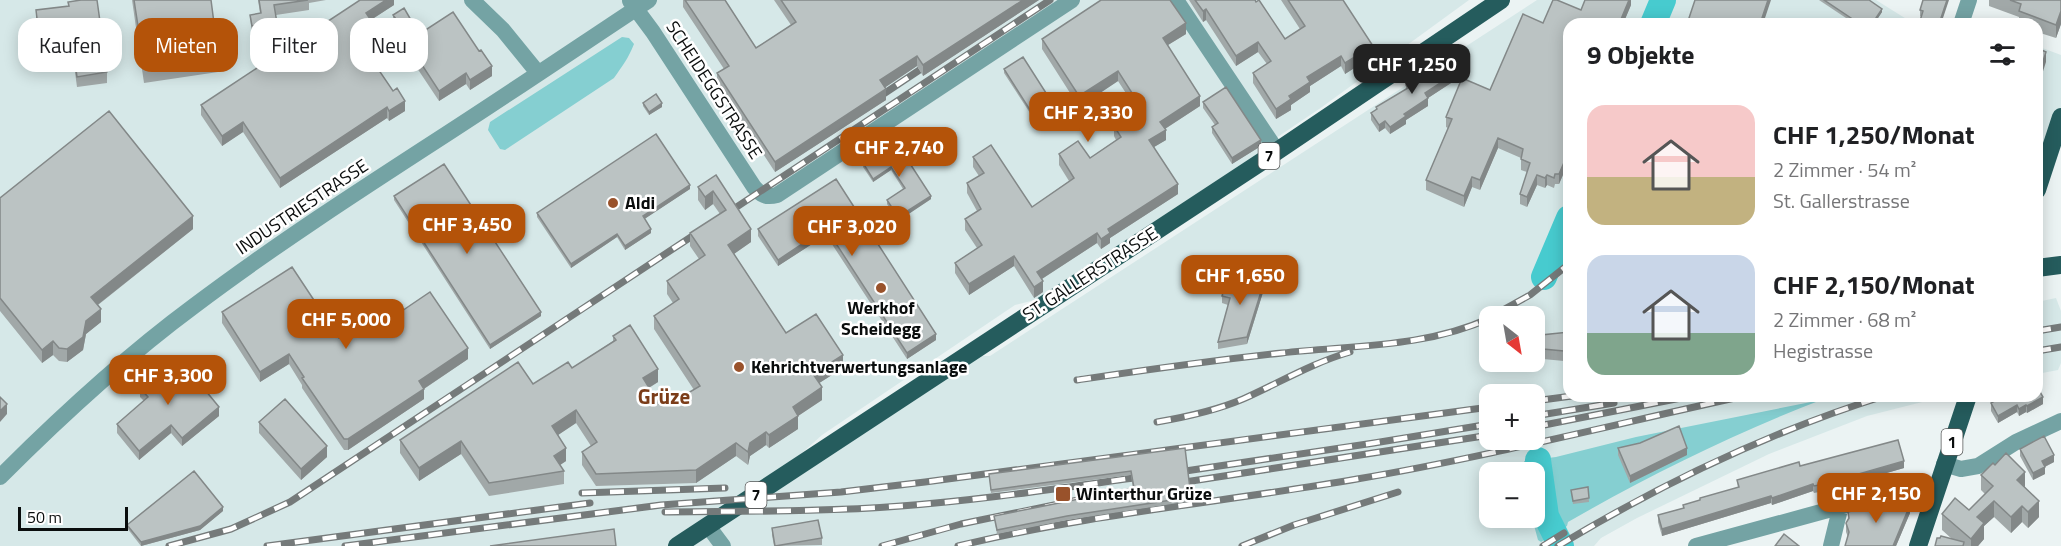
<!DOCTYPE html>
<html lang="de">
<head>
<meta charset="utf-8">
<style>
  body { margin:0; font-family:"Titillium Web",sans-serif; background:#f2f2f2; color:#202124; height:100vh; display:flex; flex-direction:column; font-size:22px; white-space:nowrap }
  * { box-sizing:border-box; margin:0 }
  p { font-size:20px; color:#757577 }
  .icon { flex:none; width:33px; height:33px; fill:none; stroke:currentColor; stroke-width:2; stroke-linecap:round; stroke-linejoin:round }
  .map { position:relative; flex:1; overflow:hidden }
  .side { position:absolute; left:1563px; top:18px; width:480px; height:384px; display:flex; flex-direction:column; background:#fff; border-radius:18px; box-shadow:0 3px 15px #0003 }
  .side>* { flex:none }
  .top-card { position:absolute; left:18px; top:18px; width:570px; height:54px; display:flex; gap:12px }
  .needle { width:39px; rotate:149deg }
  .buttons { position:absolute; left:1479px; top:306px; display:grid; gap:12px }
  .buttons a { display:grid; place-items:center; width:66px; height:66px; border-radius:12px; background:#fff; box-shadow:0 3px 15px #0003; font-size:30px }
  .scale { position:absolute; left:18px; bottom:15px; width:110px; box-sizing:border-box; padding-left:6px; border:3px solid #0a0d0d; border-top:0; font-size:16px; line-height:21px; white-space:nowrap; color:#0a0d0d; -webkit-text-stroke:4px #fff; paint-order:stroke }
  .price { position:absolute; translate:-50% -51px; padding:0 14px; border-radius:12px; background:#b45309; color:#fff; font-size:20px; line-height:39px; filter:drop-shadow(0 2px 3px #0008) }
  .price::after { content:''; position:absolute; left:50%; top:36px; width:18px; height:14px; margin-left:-9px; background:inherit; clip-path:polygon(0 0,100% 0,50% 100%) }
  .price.current { background:#222; color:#fff }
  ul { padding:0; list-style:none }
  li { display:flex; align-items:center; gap:18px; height:150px; padding:0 24px }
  li span { display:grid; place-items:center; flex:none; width:168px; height:120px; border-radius:18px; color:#555 }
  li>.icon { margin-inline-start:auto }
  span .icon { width:72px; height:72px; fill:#fffc; stroke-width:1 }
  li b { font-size:26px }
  h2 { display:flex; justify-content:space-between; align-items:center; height:72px; padding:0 24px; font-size:26px }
  .pill { padding:0 21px; border-radius:18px; background:#fff; box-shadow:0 3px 15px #0003; font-size:21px; line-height:54px }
  .pill.current { background:#b45309; color:#fff }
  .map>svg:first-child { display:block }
  .built { fill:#d6e8e8; fill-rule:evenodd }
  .green { fill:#85cfd1 }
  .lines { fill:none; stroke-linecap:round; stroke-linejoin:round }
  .river { stroke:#47cbcf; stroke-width:26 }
  .minor { stroke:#74a3a4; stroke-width:16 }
  .major { stroke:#255c5d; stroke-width:18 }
  .rail-casing { stroke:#757a7a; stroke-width:7 }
  .rail { stroke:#fff; stroke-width:4.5; stroke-dasharray:14; stroke-linecap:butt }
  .wall { fill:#a1a8a8 }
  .shaded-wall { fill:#838888 }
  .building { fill:#bbc3c3; stroke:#838888; stroke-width:1.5 }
  .poi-dot { fill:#99522b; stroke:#fff; stroke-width:2 }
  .labels { text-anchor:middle; stroke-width:5; stroke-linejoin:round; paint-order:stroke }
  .shield { fill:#fff; stroke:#545656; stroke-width:1.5 }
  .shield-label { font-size:16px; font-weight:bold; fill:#0a0d0d }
  .street-label { font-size:18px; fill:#0a0d0d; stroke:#fff }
  .poi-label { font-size:18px; font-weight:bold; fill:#0a0d0d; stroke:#fff; text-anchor:start }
  .quarter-label { font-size:21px; font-weight:bold; fill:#7b3c18; stroke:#fff }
</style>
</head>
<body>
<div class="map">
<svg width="2061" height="546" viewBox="0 0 2061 546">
  <rect width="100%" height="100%" fill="#ebf3f3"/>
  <!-- built -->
  <path class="built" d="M0,0H1469L1322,107L1279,136L1260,152L1035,300L1015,305L822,435L794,460L764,479L966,356H990L1537,0H1876L1908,20L1921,24H1569V396H1946L1867,416L1769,454L1637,518L1601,538L1594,546H0ZM1490,316H1534V362H1490ZM1490,394H1534V440H1490ZM1490,472H1534V518H1490Z
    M2037,46L2061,55V117L2037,190Z
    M2056,298L2061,311V363L2058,370L2037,374V302Z"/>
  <!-- green -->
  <path class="green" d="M622,37L629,38L634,44C628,59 623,65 614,78L505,150L500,149L488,130L490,122Z
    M1821,400C1733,434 1650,475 1568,522L1567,526L1541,542L1538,540L1532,518H1534V472H1526L1524,461L1556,457L1636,437Z"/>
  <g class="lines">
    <!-- river -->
    <path class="river" d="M1653,24L1663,0
      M1544,277L1569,218
      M1538,460L1546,516L1561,546"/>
    <!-- minor -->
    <path class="minor" d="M472,0L503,30L538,73
      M1176,0L1277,151
      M630,1L653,32L754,187C761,195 766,198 777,195L1072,0
      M1961,24L1969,0
      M1944,464L1961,469L1978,466L2016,442L2061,421
      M0,477C61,416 125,357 194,306C275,245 360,190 445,135C513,91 581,45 649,0
      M708,526L723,546
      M1696,546L1909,488H1936
      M1831,546L1841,505"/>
    <!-- major -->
    <path class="major" d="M2037,190L2061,117
      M2037,268L2061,265
      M677,546L1261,162L1501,0
      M1918,546L1968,396"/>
    <!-- rail casing -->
    <g class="rail-casing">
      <path id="rail" d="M873,101L933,61
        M723,216L1050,0
        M1492,316L1530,295L1569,264
        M2037,331L2061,327
        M2037,351L2061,347
        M1077,380C1146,370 1214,360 1282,353C1352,345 1425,348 1490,318
        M1534,401L1572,396
        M1534,416L1614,403
        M1157,422C1186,417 1215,411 1243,399C1279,383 1312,363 1350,352
        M1534,427L1691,396
        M1172,473L1374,443L1490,424
        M1172,484L1490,435
        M582,493L725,488
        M665,512C743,511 822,512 901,506C984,500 1066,487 1148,476
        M169,546L231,529L290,502L703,229
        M267,546L590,503
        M345,546L661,505L841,492L925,482L1490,407
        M882,546L961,524L1107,494
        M958,546C1089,514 1224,502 1357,479C1487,457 1615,424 1744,396
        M1242,546L1294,525L1398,492
        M1543,546L1564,533
        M1558,546C1661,484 1769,432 1884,396"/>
    </g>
    <!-- rail -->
    <use href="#rail" class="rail"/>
  </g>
  <!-- wall -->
  <path class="wall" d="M132,0H211L218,54V72L144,83Z
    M258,0H326L309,3V10L276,15L277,33L252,36L250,15L260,13Z
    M394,0V5L371,20L379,42L366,51L405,111L389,121L387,118L280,188L243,132L222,146L201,115V105Z
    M683,0H725L756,48L791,25L774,0H1039L923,76L917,66L884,87L886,100L775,172L717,84V73L724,69L683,7Z
    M1189,0H1255L1285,39L1300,29L1281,0H1343L1373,56L1345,74L1341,66L1310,86V92L1291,105V110L1276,119L1253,83V73L1267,64L1258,52L1236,66L1206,20L1203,22Z
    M1631,0V5L1623,24H1569V161L1559,184H1555L1554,188L1547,185L1545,188L1537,185L1527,207L1520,204V194L1527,172L1521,170V158L1498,148L1480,190L1472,187L1464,207L1426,190V180L1448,128L1446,127V117L1490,90L1543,23L1581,10Z
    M1819,0H1869L1882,12L1874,24H1855Z
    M1949,0L1922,17L1920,16V10Z
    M1989,0H2061V24L2056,38L2037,32V24H2019V17L1989,6Z
    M68,2L107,72V83L77,87L71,42L39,46L36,21V10L68,6Z
    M393,15L411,23L401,30L393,18Z
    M1186,34L1168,45L1200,106L1165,129L1166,140L1154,147L1178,194L1110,238V243L1101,249L1097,243L1042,279L1043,292L1034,298L1014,266L969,295L955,273V263L977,248L965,230V219L977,211L967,193V183L979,176L973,167V157L1032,207L1069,181L1059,165V154L1090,158L1116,140L1114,136V126L1137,110L1118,81L1079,107L1042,49V39Z
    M407,42L492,76L470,90L466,84L439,101L407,53Z
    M1004,69L1055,111L1045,117L1043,114L1039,116L1035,110L1030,113L1004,73Z
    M1455,77L1451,79V83L1428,98V106L1406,120V124L1390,134L1385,128L1379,132L1371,120V113L1376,110V107L1406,89V85Z
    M1203,102L1261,146L1232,164L1212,133V127L1215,125L1203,108Z
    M643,103L662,107L649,115L643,106Z
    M896,142L931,199L898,221L887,204V200L903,189L891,170L873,182L863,167V163Z
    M716,175L751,242L734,254L786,333L843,368L819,383L822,400L798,416V429L769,448L766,445L750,456L748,465L736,456L696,483L596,486L582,465V452L591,446L576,423L558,435L566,461L560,465L564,471V484L489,496L461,454L419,481L400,453V440L572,368L613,341V336L658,382L649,388L659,404L673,402L694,390L654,329V316L673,303L667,294V281L699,259L690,246V233L720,214L713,204L705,210L698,200V187Z
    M836,179L936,340L907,359L826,235L778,266L758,236V229Z
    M690,189L644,219L651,233L625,250L617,237L571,268L537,217V213Z
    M394,196L541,316L490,349L394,200Z
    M0,198L193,229L98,305L101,322L86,334L83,350L67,362L59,361L53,355L42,363L0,311Z
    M1264,289L1247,344L1218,349V342L1228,305L1222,303V296Z
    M222,312L339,338L363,328L390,319L468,359L424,389V399L348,450H344L302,388V385L289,364L260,382L222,323Z
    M1569,332V360L1564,361L1543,359L1541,335Z
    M140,388L219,416L182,446L171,433L139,460L117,433V424L144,401L140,397Z
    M2001,396H2037L2043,404L2027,413L2026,412L2019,416L2017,412L1998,423L1991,411V403L2001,398Z
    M259,422L327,457L301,480L259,433Z
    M1185,448L1191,501L1067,520L997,534L994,516L1133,488L1131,475L991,493L989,474Z
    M1618,448L1687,455L1630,483L1618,455Z
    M2020,449L2054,462L2045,467V474L2033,480L2020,456Z
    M1800,466L1904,468L1824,491L1814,493L1813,491L1772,505L1771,503L1662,536L1658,522V515L1683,508V505L1700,501V498L1738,488L1737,480Z
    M1981,475L2025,487L2039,517L2028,528L2022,522L2011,533L1994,517L1984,526V539L1978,546H1935L1940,538L1952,539L1942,530V514L1969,510L1985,494L1981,490Z
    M1588,487L1589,502L1573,504L1571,490Z
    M223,511L200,530L141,546L127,528V525Z
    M1848,512L1910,513L1896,546H1845L1848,537L1846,532V523L1848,519Z
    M772,528L822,538V545L774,546L772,535Z"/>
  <!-- shaded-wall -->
  <path class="shaded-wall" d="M386,0H394V5L366,23V13Z
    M1023,0H1039L923,76V65Z
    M1629,0H1631V5L1623,24H1619Z
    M1768,0H1771L1763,24H1760Z
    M1947,0H1949L1941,24H1939Z
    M1206,9V20L1203,22V11Z
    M1882,9V12L1874,24H1872Z
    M2061,11V24L2056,38V25Z
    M411,20V23L401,30V26Z
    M1186,23V34L1163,48V38Z
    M379,32V42L361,54V44Z
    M1258,42V52L1236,66V56Z
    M1373,46V56L1345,74V63Z
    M2046,52V62L2037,90V80Z
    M917,56V66L880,91V80Z
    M1341,56V66L1310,86V92L1291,105V110L1276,119V109L1307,77Z
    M492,66V76L470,90V80Z
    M1455,70V77L1451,79V83L1425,100V93L1447,74Z
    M1118,71V81L1079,107V96Z
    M466,73V84L439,101V91Z
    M886,89V100L775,172V162Z
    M2042,89V99L2037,115V104Z
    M1200,96V106L1160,132V122Z
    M1428,98V106L1406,120V124L1390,134V127L1404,114Z
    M405,101V111L389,121V111Z
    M662,103V107L649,115V112Z
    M1035,106V110L1030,113V110Z
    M387,107V118L280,188V178Z
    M1055,107V111L1045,117V113Z
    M1043,110V114L1039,116V113Z
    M1385,121V128L1379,132V125Z
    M243,122V132L222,146V136Z
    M1166,130V140L1149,150V140Z
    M1498,138V148L1480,190V180Z
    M1261,140V146L1232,164V158Z
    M1569,151V161L1559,184V174Z
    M891,167V170L873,182V179Z
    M1537,175V185L1527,207V197Z
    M1547,175V185L1545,188V178Z
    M1472,177V187L1464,207V196Z
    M1178,184V194L1110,238V243L1101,249V239L1108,229Z
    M690,185V189L643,220V216Z
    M713,191V204L705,210V197Z
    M931,196V199L898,221V217Z
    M193,216V229L91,310V297Z
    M826,228V235L778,266V260Z
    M651,229V233L625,250V246Z
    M751,229V242L728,258V245Z
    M1097,233V243L1037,282V272Z
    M617,234V237L571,268V264Z
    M1014,256V266L969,295V284Z
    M1043,281V292L1034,298V287Z
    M1264,282V289L1247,344V337Z
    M101,309V322L86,334L83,350L67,362V349L86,321Z
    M541,312V316L490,349V345Z
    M936,334V340L907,359V353Z
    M53,341V355L42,363V350Z
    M468,348V359L419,392V381Z
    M289,354V364L260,382V372Z
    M843,355V368L813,387V374Z
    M658,369V382L643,391V378Z
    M822,387V400L798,416V429L769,448V435L793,407Z
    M424,389V399L348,450V439Z
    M2043,397V404L2027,413V406Z
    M7,404V414L0,422V411Z
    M2017,405V412L1998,423V416Z
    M2026,405V412L2019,416V409Z
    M219,407V416L182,446V438Z
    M576,410V423L552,439V426Z
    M171,425V433L139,460V451Z
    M766,432V445L750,456L748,465V452L750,443Z
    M461,441V454L419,481V468Z
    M736,443V456L696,483V470Z
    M327,446V457L301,480V469Z
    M566,448V461L554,469V456Z
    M1687,448V455L1630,483V476Z
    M2054,455V462L2042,468V461Z
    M1904,461V468L1824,491V484Z
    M2045,467V474L2033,480V473Z
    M2025,472V487L2017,496V480Z
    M1813,484V491L1772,505V498Z
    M1771,496V503L1662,536V529Z
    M1994,501V517L1984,526V539L1978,546H1971V539L1977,517Z
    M2039,501V517L2028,528V512Z
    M1910,505V513L1896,546H1893Z
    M2022,506V522L2011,533V517Z
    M223,507V511L200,530L141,546V542Z"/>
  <!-- building -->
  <path class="building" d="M81,0H97L107,72L77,77L71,32L39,36L36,10L69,6L68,2Z
    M134,0H211L218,54L144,65Z
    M259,0H308L274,5L277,23L252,26L250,15L261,13Z
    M360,0H386L366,13L379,32L361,44L393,91L397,88L405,101L389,111L387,107L280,178L243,122L222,136L201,105Z
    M685,0H725L756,48L796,22L781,0H1023L923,65L917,56L880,80L886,89L775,162L717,73L729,66Z
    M1101,0H1170L1186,23L1163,38L1200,96L1160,122L1166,130L1149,140L1178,184L1108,229L1110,233L1101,239L1097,233L1037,272L1043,281L1034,287L1014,256L969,284L955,263L982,245L965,219L981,209L967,183L984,173L973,157L991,145L1032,207L1074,178L1059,154L1078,141L1090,158L1121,137L1114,126L1141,107L1118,71L1079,96L1042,39Z
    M1195,0H1255L1256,2L1259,0L1285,39L1305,26L1288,0H1343L1373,46L1345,63L1341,56L1307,77L1310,82L1289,96L1291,99L1276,109L1253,73L1271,61L1258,42L1236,56L1206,9L1203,11Z
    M1553,0H1557L1581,10L1585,0H1629L1619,24H1569V151L1559,174H1555L1554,178L1547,175L1545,178L1537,175L1527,197L1520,194L1530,163L1521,159L1523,149L1498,138L1480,180L1472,177L1464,196L1426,180L1452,119L1446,117L1462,78L1490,90L1523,14L1543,23Z
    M1695,0H1768L1760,24H1687Z
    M1824,0H1869L1882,9L1872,24H1860Z
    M1923,0H1947L1939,24H1919L1923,11L1920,10Z
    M2010,0H2061V11L2056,25L2019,11L2021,4Z
    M404,8L411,20L401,26L393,15Z
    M453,12L479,51L481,50L492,66L470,80L466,73L439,91L407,42Z
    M2037,48L2046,52L2037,80Z
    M1023,57L1055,107L1045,113L1043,110L1039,113L1035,106L1030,110L1004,69Z
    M1447,59L1455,70L1447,74L1451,76L1425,93L1428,98L1404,114L1406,116L1390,127L1385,121L1379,125L1371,113L1377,109L1376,107L1408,88L1406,85Z
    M1226,87L1261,140L1232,158L1212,127L1218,123L1203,102Z
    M2037,87L2042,89L2037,104Z
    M656,94L662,103L649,112L643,103Z
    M109,111L193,216L91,297L101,309L86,321L83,337L67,349L59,348L53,341L42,350L0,298V198Z
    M656,134L690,185L643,216L651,229L625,246L617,234L571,264L537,213Z
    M896,142L931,196L898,217L887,200L905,188L891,167L873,179L863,163Z
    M444,164L541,312L490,345L394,196Z
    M716,175L751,229L728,245L786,333L816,314L843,355L813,374L822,387L793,407L798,416L769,435L766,432L750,443L748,452L736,443L696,470L596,474L582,452L597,442L576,410L552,426L566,448L554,456L564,471L489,483L461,441L419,468L400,440L518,362L533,384L568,362L572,368L616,340L613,336L630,325L658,369L643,378L659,404L670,397L673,402L700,386L654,316L679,299L667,281L705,255L690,233L726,210L713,191L705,197L698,187Z
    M836,179L936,334L907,353L826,228L778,260L758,229Z
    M292,267L339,338L360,324L363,328L386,313L390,319L430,292L468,348L419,381L424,389L348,439H344L302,378L304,377L289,354L260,372L222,312Z
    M1229,272L1264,282L1247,337L1218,342L1230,298L1222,296Z
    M1569,332V351H1564L1543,349L1541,335Z
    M178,357L219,407L182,438L171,425L139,451L117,424L148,397L140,388Z
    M2037,387L2043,397L2027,406L2026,405L2019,409L2017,405L1998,416L1991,403L2003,396H2037Z
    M0,397L7,404L0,411Z
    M285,399L327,446L301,469L259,422Z
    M1679,426L1687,448L1630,476L1618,448L1640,443Z
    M2044,436L2054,455L2042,461L2045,467L2033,473L2020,449Z
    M1898,440L1904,461L1824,484L1814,486L1813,484L1772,498L1771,496L1662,529L1658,515L1684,508L1683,505L1700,500V498L1739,487L1737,480L1799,462L1800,466Z
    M1185,448L1191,497L1067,516L997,530L994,516L1134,488L1131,471L991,490L989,474Z
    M2006,453L2025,472L2017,480L2039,501L2028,512L2022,506L2011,517L1994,501L1977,517L1984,523L1971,539L1942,514L1955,498L1969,510L1993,486L1981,475L1993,463L1995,465Z
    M194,471L223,507L200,526L141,542L127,525Z
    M1588,487L1589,498L1573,501L1571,490Z
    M1894,499L1910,505L1893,546H1845L1849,532L1846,523L1849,518L1848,512Z
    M818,520L822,538L775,546L772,528Z
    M614,529L616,546H490Z
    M1784,534L1799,546H1775Z
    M1941,536L1964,542L1963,546H1935L1937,538H1940Z"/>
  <!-- markers -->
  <g class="poi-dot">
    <circle cx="613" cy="203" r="6"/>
    <circle cx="881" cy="288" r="6"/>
    <circle cx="739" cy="367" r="6"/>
    <rect x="1055" y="486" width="16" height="16" rx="3"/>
  </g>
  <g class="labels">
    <!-- shield labels -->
    <g class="shield">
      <rect x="1258.5" y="143" width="21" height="26" rx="4.5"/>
      <rect x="1941.5" y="429" width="21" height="26" rx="4.5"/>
      <rect x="745.5" y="482" width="21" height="26" rx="4.5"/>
    </g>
    <g class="shield-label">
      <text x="1269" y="162">7</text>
      <text x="1952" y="448">1</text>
      <text x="756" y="501">7</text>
    </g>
    <!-- street labels -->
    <g class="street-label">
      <text transform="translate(714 90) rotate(57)" y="6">SCHEIDEGGSTRASSE</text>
      <text transform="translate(302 207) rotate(-34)" y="6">INDUSTRIESTRASSE</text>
      <text transform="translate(1090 274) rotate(-33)" y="6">ST. GALLERSTRASSE</text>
    </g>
    <!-- poi labels -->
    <g class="poi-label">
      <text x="625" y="209">Aldi</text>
      <text x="881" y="314" text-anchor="middle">Werkhof<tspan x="881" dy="21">Scheidegg</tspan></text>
      <text x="751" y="373">Kehrichtverwertungsanlage</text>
      <text x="1076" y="500">Winterthur Grüze</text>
    </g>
    <!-- quarter labels -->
    <g class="quarter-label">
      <text x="664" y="404">Grüze</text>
    </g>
  </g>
</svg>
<div class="buttons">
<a><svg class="needle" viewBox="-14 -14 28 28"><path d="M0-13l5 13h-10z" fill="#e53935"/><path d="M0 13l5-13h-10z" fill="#757577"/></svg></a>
<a>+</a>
<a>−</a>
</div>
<div class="scale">50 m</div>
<b class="price current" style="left:1412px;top:95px">CHF 1,250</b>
<b class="price" style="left:1088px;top:143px">CHF 2,330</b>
<b class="price" style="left:899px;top:178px">CHF 2,740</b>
<b class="price" style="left:467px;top:255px">CHF 3,450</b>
<b class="price" style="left:852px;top:257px">CHF 3,020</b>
<b class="price" style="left:1240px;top:306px">CHF 1,650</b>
<b class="price" style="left:346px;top:350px">CHF 5,000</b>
<b class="price" style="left:168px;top:406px">CHF 3,300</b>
<b class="price" style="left:1876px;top:524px">CHF 2,150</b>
<div class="top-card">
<a class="pill">Kaufen</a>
<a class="pill current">Mieten</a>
<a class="pill">Filter</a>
<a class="pill">Neu</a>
</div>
<section class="side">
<h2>9 Objekte<svg class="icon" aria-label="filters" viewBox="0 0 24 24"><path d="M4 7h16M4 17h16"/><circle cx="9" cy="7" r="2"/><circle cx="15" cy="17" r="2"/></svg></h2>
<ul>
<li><span style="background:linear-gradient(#f6c9c9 60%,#c2b280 0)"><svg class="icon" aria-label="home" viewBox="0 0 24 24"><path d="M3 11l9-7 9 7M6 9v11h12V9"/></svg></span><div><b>CHF 1,250/Monat</b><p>2 Zimmer · 54 m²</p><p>St. Gallerstrasse</p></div></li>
<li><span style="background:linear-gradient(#c9d6e8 65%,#7fa58c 0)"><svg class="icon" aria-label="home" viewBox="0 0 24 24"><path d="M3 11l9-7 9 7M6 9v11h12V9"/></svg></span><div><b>CHF 2,150/Monat</b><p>2 Zimmer · 68 m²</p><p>Hegistrasse</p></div></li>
</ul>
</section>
</div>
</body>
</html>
